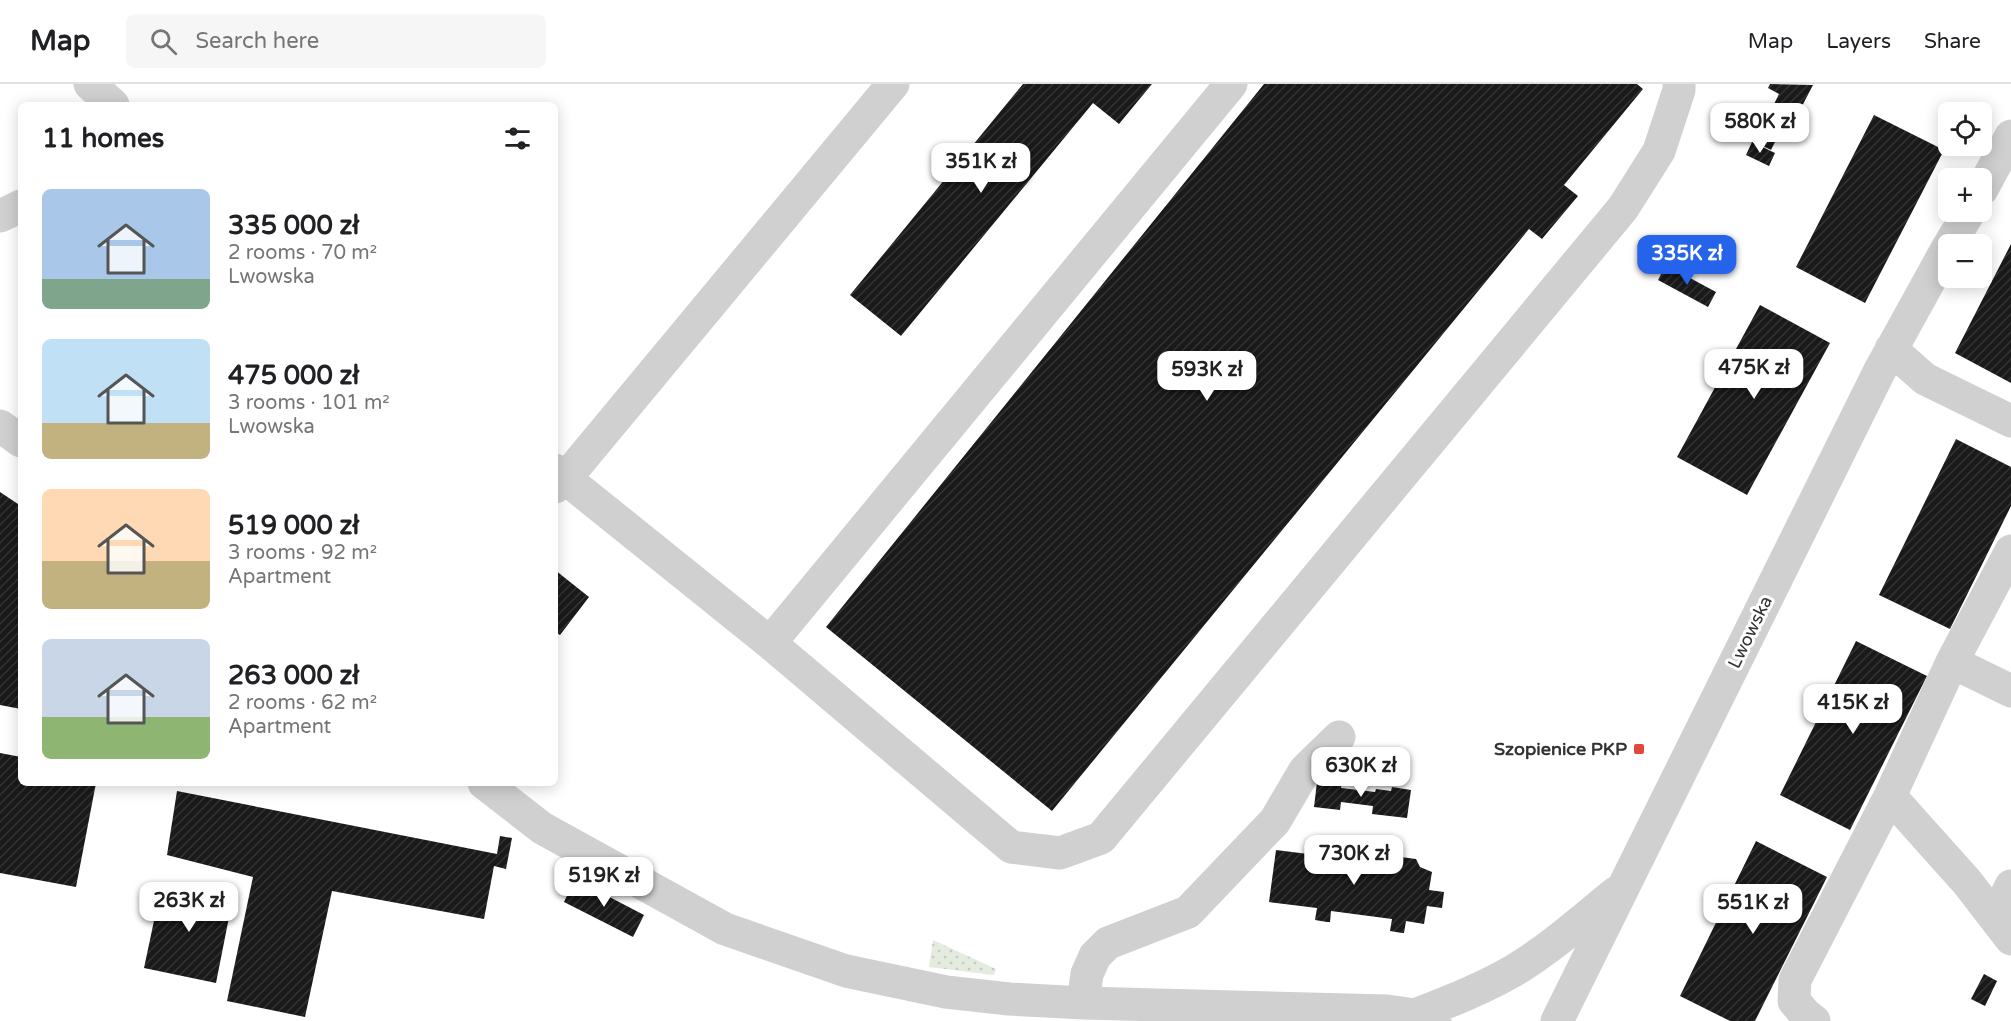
<!DOCTYPE html>
<html lang="en">
<head>
<meta charset="utf-8">
<style>
  body { margin:0; font-family:"Varela Round",sans-serif; background:#f6f6f6; color:#202124; height:100vh; display:flex; flex-direction:column; font-size:22px; white-space:nowrap }
  * { box-sizing:border-box; margin:0 }
  p { font-size:20px; color:#757577 }
  .icon { flex:none; width:33px; height:33px; fill:none; stroke:currentColor; stroke-width:2; stroke-linecap:round; stroke-linejoin:round }
  .map { position:relative; flex:1; overflow:hidden }
  .side { position:absolute; left:18px; top:18px; width:540px; height:684px; display:flex; flex-direction:column; background:#fff; border-radius:9px; box-shadow:0 3px 15px #0003 }
  .side>* { flex:none }
  .buttons { position:absolute; left:1938px; top:18px; display:grid; gap:12px }
  .buttons a { display:grid; place-items:center; width:54px; height:54px; border-radius:9px; background:#fff; box-shadow:0 3px 15px #0003; font-size:30px }
  .price { position:absolute; translate:-50% -51px; padding:0 14px; border-radius:12px; background:#fff; color:#222; font-size:20px; line-height:39px; filter:drop-shadow(0 2px 3px #0008) }
  .price::after { content:''; position:absolute; left:50%; top:36px; width:18px; height:14px; margin-left:-9px; background:inherit; clip-path:polygon(0 0,100% 0,50% 100%) }
  .price.on { background:#2563eb; color:#fff }
  ul { padding:0; list-style:none }
  li { display:flex; align-items:center; gap:18px; height:150px; padding:0 24px }
  li span { display:grid; place-items:center; flex:none; width:168px; height:120px; border-radius:9px; color:#555 }
  li>.icon { margin-inline-start:auto }
  span .icon { width:72px; height:72px; fill:#fffc; stroke-width:1 }
  li b { font-size:26px }
  h2 { display:flex; justify-content:space-between; align-items:center; height:72px; padding:0 24px; font-size:26px }
  header { display:flex; align-items:center; gap:36px; box-sizing:border-box; height:84px; padding:0 30px; background:#fff; border-bottom:2px solid #e0e0e0 }
  header strong { font-size:28px }
  nav { display:flex; gap:33px; margin-inline-start:auto; font-size:21px }
  .search { width:420px; height:54px; background:#f6f6f6; display:flex; align-items:center; gap:15px; box-sizing:border-box; padding:0 21px; border-radius:9px; color:#757577; font-size:22px }
  .map>svg:first-child { display:block }
  .green { fill:url(#green-dots) }
  .building { fill:url(#building-hatch) }
  .lines { fill:none; stroke-linecap:round; stroke-linejoin:round }
  .minor { stroke:#d0d0d0; stroke-width:33 }
  .poi-dot { fill:#e2473c; stroke:#fff; stroke-width:2 }
  .labels { text-anchor:middle; stroke-width:6; stroke-linejoin:round; paint-order:stroke }
  .street-label { font-size:18px; fill:#333; stroke:#fff }
  .poi-label { font-size:18px; font-weight:bold; fill:#333; stroke:#fff; text-anchor:end }
</style>
</head>
<body>
<header>
<strong>Map</strong>
<div class="search"><svg class="icon" aria-label="search" viewBox="0 0 24 24"><circle cx="10" cy="10" r="6"/><path d="M15 15l6 6"/></svg>Search here</div>
<nav><a>Map</a><a>Layers</a><a>Share</a></nav>
</header>
<div class="map">
<svg width="2011" height="937" viewBox="0 0 2011 937">
  <defs>
    <pattern id="green-dots" width="8" height="8" patternUnits="userSpaceOnUse" patternTransform="scale(1.5)"><rect width="8" height="8" fill="#e4ebdf"/><path d="M2 2h.1M6 6h.1" fill="none" stroke="#c4cac0" stroke-width="1.8" stroke-linecap="round"/></pattern>
    <pattern id="building-hatch" width="6" height="6" patternUnits="userSpaceOnUse" patternTransform="scale(1.5)"><rect width="6" height="6" fill="#1a1a1a"/><path d="M-1 1l2-2M0 6l6-6M5 7l2-2" fill="none" stroke="#333"/></pattern>
  </defs>
  <rect width="100%" height="100%" fill="#fff"/>
  <!-- green -->
  <path class="green" d="M933,856L996,885L994,891L929,883Z"/>
  <!-- building -->
  <path class="building" d="M1152,0L1119,40L1093,19L901,252L850,211L1023,0Z
    M1264,0H1637L1643,5L1564,101L1578,112L1542,155L1529,145L1052,727L826,543Z
    M1770,0L1813,1L1799,28L1794,26L1788,37L1786,36L1782,44L1784,45L1778,57L1776,56L1771,66L1755,58L1779,10L1768,4Z
    M1874,31L1944,66L1865,219L1796,183Z
    M1752,58L1775,69L1769,82L1746,71Z
    M2011,160V299L1955,269Z
    M1666,181L1716,208L1708,223L1658,196Z
    M1760,221L1830,259L1747,411L1677,373Z
    M1956,355L2011,383V422L1950,545L1879,511Z
    M0,408L21,422V625L0,621Z
    M555,486L589,513L560,551L555,548Z
    M1856,557L1927,592L1850,746L1780,711Z
    M0,669L21,673V699H96L76,803L0,789Z
    M1318,690L1343,694L1341,704L1375,708L1376,705L1391,707L1392,703L1411,706L1407,734L1372,730L1373,722L1341,718L1340,726L1314,723Z
    M177,707L497,770L500,752L512,754L506,785L494,782L484,835L332,807L305,933L227,917L253,793L167,771Z
    M1756,757L1827,793L1755,937H1730L1680,912Z
    M1324,761L1338,764L1343,772L1394,779L1401,773L1416,775L1420,783L1432,788L1429,806L1444,808L1442,824L1427,822L1424,840L1406,837L1404,849H1402L1390,847L1392,835L1331,827L1330,838H1327L1315,836L1317,824L1269,818L1276,766L1316,771V767Z
    M575,795L644,831L633,853L564,818Z
    M162,799L233,813L216,899L144,884Z
    M1984,890L1997,897L1985,922L1971,915Z"/>
  <g class="lines">
    <!-- minor -->
    <path class="minor" d="M90,0L113,21
      M1982,105L2011,52
      M0,132L21,122
      M1950,160L1969,128
      M1891,265L1925,295L2011,337
      M0,342L21,357
      M555,386L770,559L1011,763L1060,769L1101,754L1623,124L1659,67L1679,6V0
      M555,403L565,395L893,0
      M770,559L1231,0
      M1952,578L2011,607
      M484,699L542,744L725,845L846,887L946,908L1009,915L1083,919L1387,927L1415,931L1435,937
      M1890,712L1967,798L2011,855
      M1995,834L2011,802
      M1083,919L1087,890L1095,872L1108,859L1188,828L1275,737L1305,686L1339,653
      M1415,931C1448,918 1482,905 1513,887C1550,865 1583,835 1617,808
      M1557,937L1879,288L1948,163
      M1814,937L1805,930L1794,917L1795,896L1890,712L1952,578L2011,467"/>
  </g>
  <!-- markers -->
  <rect class="poi-dot" x="1633" y="659" width="12" height="12" rx="3"/>
  <g class="labels">
    <!-- street labels -->
    <g class="street-label">
      <text transform="translate(1750 548) rotate(-64)" y="6">Lwowska</text>
    </g>
    <!-- poi labels -->
    <g class="poi-label">
      <text x="1627" y="671">Szopienice PKP</text>
    </g>
  </g>
</svg>
<div class="buttons">
<a><svg class="icon" aria-label="locate" viewBox="0 0 24 24"><circle cx="12" cy="12" r="6"/><path d="M12 2v4M12 18v4M2 12h4M18 12h4"/></svg></a>
<a>+</a>
<a>−</a>
</div>
<b class="price" style="left:1760px;top:70px">580K zł</b>
<b class="price" style="left:981px;top:110px">351K zł</b>
<b class="price on" style="left:1687px;top:202px">335K zł</b>
<b class="price" style="left:1754px;top:316px">475K zł</b>
<b class="price" style="left:1207px;top:318px">593K zł</b>
<b class="price" style="left:1853px;top:651px">415K zł</b>
<b class="price" style="left:1361px;top:714px">630K zł</b>
<b class="price" style="left:1354px;top:802px">730K zł</b>
<b class="price" style="left:604px;top:824px">519K zł</b>
<b class="price" style="left:189px;top:849px">263K zł</b>
<b class="price" style="left:1753px;top:851px">551K zł</b>
<section class="side">
<h2>11 homes<svg class="icon" aria-label="filters" viewBox="0 0 24 24"><path d="M4 7h16M4 17h16"/><circle cx="9" cy="7" r="2"/><circle cx="15" cy="17" r="2"/></svg></h2>
<ul>
<li><span style="background:linear-gradient(#a9c7e8 75%,#7fa58c 0)"><svg class="icon" aria-label="home" viewBox="0 0 24 24"><path d="M3 11l9-7 9 7M6 9v11h12V9"/></svg></span><div><b>335 000 zł</b><p>2 rooms · 70 m²</p><p>Lwowska</p></div></li>
<li><span style="background:linear-gradient(#bfe0f5 70%,#c2b280 0)"><svg class="icon" aria-label="home" viewBox="0 0 24 24"><path d="M3 11l9-7 9 7M6 9v11h12V9"/></svg></span><div><b>475 000 zł</b><p>3 rooms · 101 m²</p><p>Lwowska</p></div></li>
<li><span style="background:linear-gradient(#ffd9b3 60%,#c2b280 0)"><svg class="icon" aria-label="home" viewBox="0 0 24 24"><path d="M3 11l9-7 9 7M6 9v11h12V9"/></svg></span><div><b>519 000 zł</b><p>3 rooms · 92 m²</p><p>Apartment</p></div></li>
<li><span style="background:linear-gradient(#c9d6e8 65%,#8fb573 0)"><svg class="icon" aria-label="home" viewBox="0 0 24 24"><path d="M3 11l9-7 9 7M6 9v11h12V9"/></svg></span><div><b>263 000 zł</b><p>2 rooms · 62 m²</p><p>Apartment</p></div></li>
</ul>
</section>
</div>
</body>
</html>
